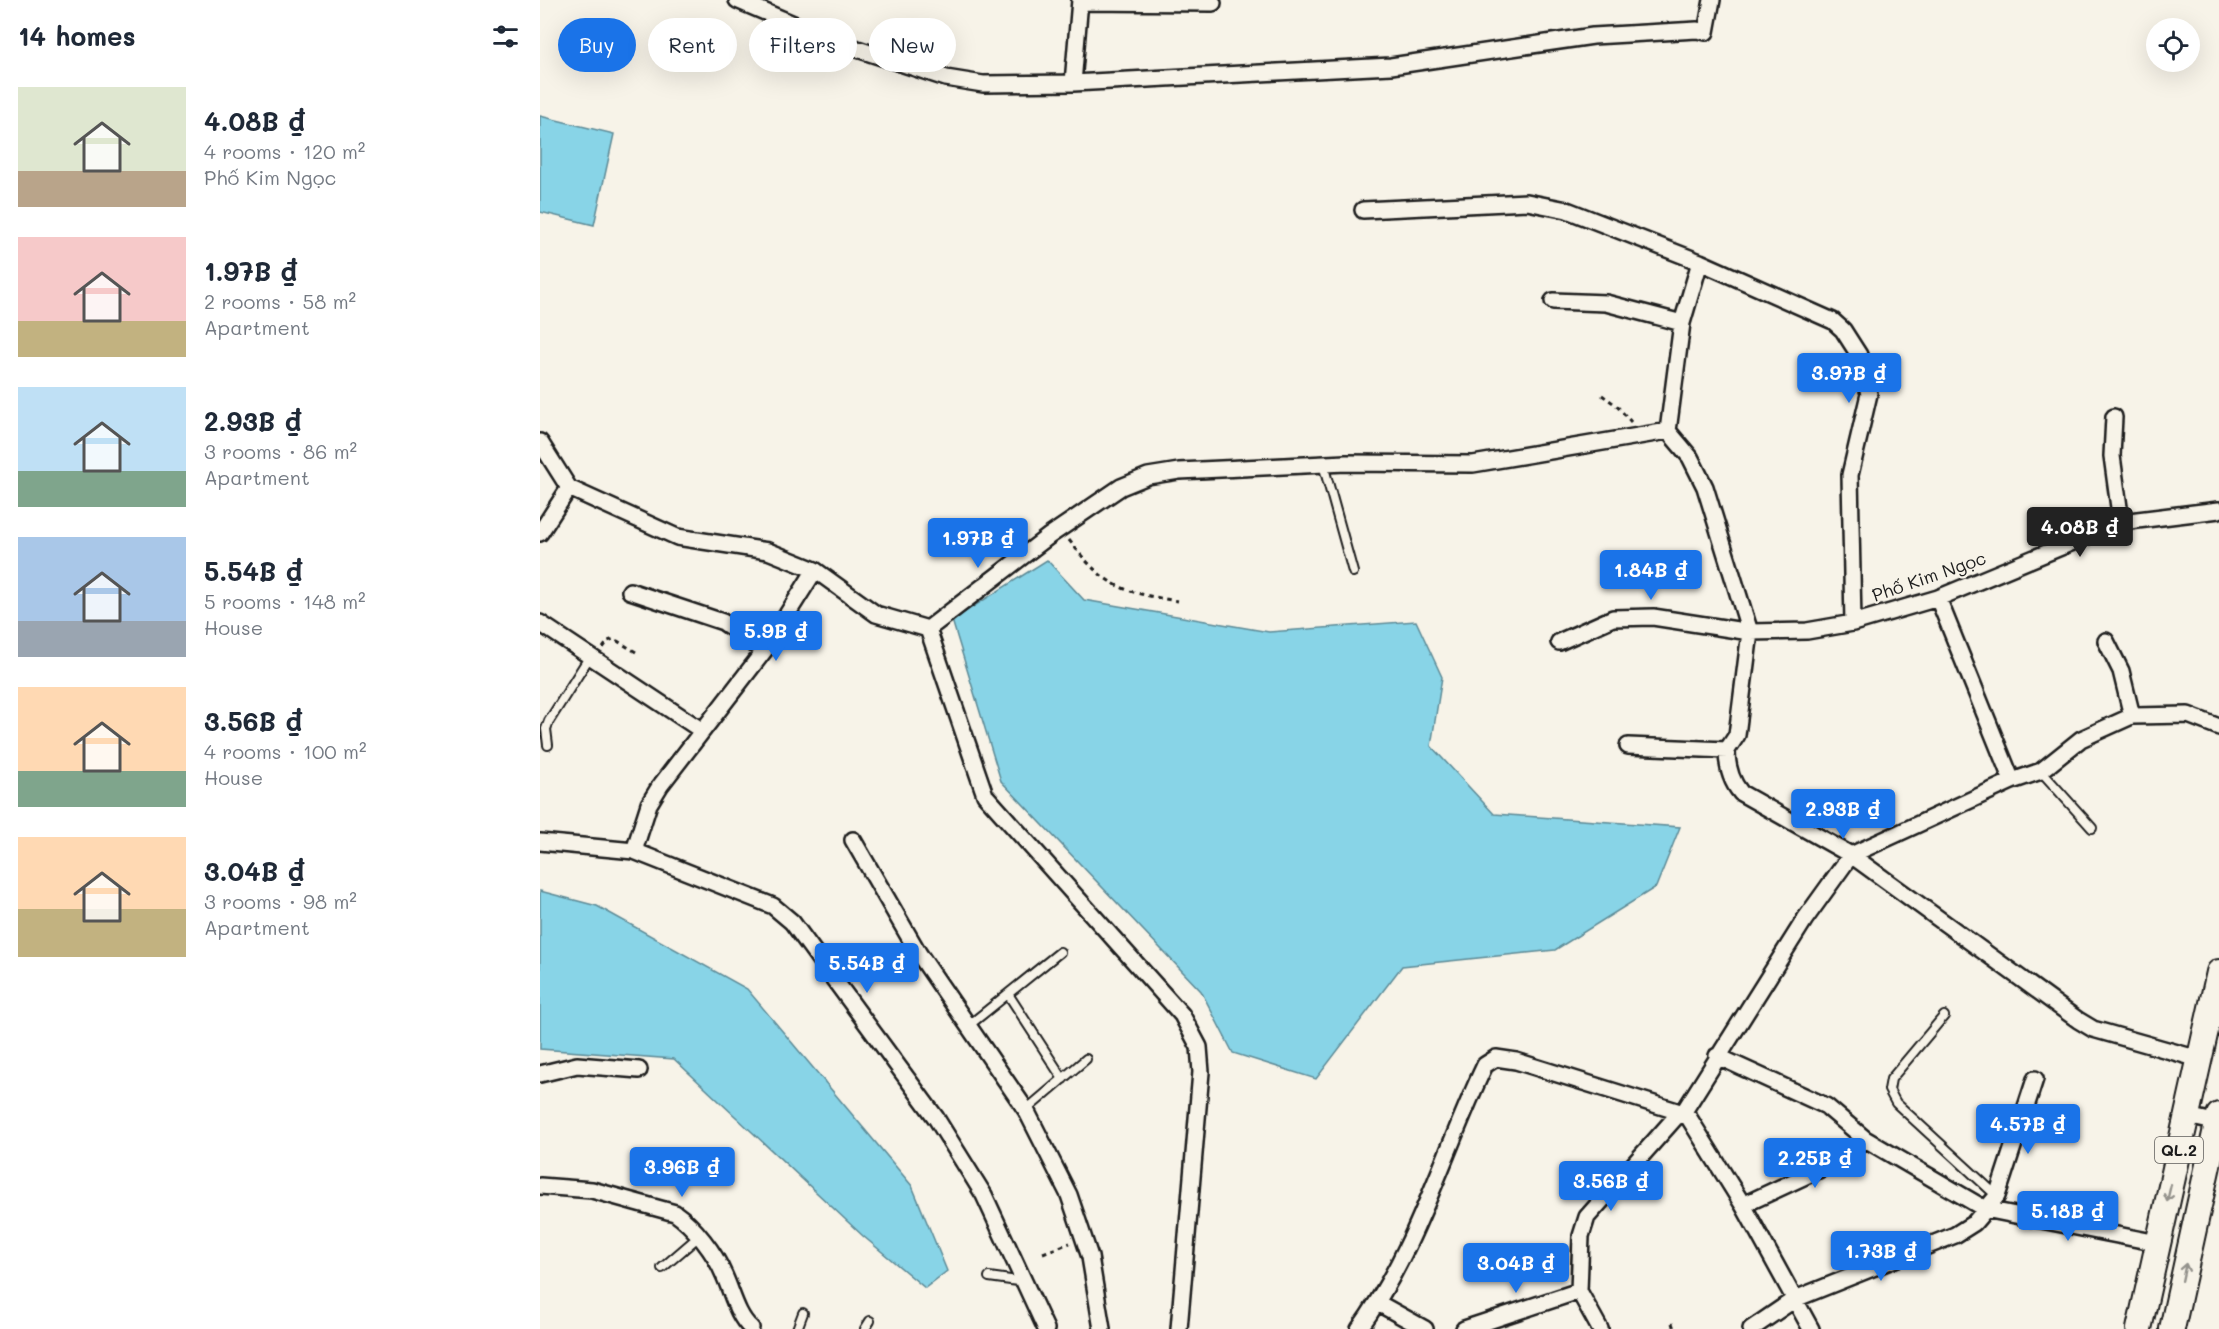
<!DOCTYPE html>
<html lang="en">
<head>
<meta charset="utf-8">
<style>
  body { margin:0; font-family:Mali,sans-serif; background:#f6f6f7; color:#1f2937; height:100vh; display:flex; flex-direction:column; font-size:22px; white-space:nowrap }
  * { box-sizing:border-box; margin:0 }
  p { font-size:20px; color:#747a83 }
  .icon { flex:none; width:33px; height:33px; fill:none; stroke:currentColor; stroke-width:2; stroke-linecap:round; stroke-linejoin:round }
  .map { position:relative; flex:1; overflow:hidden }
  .sheet { display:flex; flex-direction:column; background:#fff; width:540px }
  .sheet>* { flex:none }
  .banner { position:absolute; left:18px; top:18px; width:570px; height:54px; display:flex; gap:12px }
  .tools { position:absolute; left:1606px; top:18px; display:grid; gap:12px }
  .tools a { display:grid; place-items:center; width:54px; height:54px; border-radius:50%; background:#fff; box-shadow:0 6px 24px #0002; font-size:30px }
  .price { position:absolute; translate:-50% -51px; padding:0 14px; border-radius:6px; background:#1a73e8; color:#fff; font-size:20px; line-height:39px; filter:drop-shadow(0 2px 3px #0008) }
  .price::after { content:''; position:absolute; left:50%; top:36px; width:18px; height:14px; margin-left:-9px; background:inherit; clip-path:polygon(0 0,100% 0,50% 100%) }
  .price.selected { background:#222; color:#fff }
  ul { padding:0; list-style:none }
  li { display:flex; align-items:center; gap:18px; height:150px; padding:0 18px }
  li span { display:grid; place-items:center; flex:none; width:168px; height:120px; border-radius:0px; color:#555 }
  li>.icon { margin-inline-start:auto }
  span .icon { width:72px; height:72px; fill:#fffc; stroke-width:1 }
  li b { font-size:26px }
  h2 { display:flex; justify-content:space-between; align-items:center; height:72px; padding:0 18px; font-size:26px }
  .tag { padding:0 21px; border-radius:27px; background:#fff; box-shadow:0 6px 24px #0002; font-size:21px; line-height:54px }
  .tag.selected { background:#1a73e8; color:#fff }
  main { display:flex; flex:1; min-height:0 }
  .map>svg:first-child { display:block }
  .water { fill:#88d4e7; stroke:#5d8a96; stroke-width:1.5 }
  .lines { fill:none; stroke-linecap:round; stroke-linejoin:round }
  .lane-casing { stroke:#1c1c1c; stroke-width:12 }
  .street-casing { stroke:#1c1c1c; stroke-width:20 }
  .primary-casing { stroke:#1c1c1c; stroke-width:28 }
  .path { stroke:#1c1c1c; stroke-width:3; stroke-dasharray:4.5 4.5; stroke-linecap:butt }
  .lane { stroke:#f7f3e8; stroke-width:8 }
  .street { stroke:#f7f3e8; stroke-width:15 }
  .primary { stroke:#f7f3e8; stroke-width:24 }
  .oneway { stroke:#94928c }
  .labels { text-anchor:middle; stroke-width:4.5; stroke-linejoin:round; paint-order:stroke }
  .shield { fill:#f7f3e8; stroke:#5e5c59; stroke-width:1.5 }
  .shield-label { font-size:16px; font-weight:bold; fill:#1c1c1c }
  .street-label { font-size:18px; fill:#1c1c1c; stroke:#f7f3e8 }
</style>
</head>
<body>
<main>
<section class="sheet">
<h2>14 homes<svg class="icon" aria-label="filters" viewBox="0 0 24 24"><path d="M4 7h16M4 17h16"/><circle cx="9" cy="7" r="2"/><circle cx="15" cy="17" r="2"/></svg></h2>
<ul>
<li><span style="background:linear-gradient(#dfe7d0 70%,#b9a48a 0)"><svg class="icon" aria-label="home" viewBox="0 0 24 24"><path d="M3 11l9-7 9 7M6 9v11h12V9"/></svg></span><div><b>4.08B ₫</b><p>4 rooms · 120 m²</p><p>Phố Kim Ngọc</p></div></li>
<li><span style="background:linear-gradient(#f6c9c9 70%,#c2b280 0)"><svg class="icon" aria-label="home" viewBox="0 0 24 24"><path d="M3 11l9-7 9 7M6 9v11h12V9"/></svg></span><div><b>1.97B ₫</b><p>2 rooms · 58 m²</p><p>Apartment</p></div></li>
<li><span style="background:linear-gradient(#bfe0f5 70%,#7fa58c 0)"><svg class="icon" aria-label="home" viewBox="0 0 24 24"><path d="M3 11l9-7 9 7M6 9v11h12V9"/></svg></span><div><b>2.93B ₫</b><p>3 rooms · 86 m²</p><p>Apartment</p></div></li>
<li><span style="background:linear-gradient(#a9c7e8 70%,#9aa5b1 0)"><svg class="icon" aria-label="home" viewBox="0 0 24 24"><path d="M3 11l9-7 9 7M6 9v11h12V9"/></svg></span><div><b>5.54B ₫</b><p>5 rooms · 148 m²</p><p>House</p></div></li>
<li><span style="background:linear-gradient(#ffd9b3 70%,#7fa58c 0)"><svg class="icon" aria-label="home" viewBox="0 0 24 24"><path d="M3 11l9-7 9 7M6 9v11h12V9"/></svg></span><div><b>3.56B ₫</b><p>4 rooms · 100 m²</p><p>House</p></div></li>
<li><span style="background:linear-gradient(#ffd9b3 60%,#c2b280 0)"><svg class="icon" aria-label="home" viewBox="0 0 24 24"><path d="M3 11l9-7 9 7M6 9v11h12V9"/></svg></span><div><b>3.04B ₫</b><p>3 rooms · 98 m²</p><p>Apartment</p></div></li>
</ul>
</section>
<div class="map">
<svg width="1679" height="1329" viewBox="0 0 1679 1329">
  <rect width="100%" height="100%" fill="#f7f3e8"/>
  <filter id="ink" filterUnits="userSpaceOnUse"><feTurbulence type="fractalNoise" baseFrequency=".0167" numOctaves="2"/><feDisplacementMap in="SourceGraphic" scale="12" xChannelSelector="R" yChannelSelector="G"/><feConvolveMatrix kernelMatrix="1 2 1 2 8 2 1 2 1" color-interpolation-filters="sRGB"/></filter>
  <g filter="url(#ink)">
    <!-- water -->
    <path class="water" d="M0,116L74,134L54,225L0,212Z
      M507,560L544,600L729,632L876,621L902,677L891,746L954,814L1140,827L1116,887L1015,950L862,966L776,1079L693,1053L661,991L461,781L412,620Z
      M0,891L57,906L207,989L372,1186L407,1271L385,1288L323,1236L134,1059L0,1049Z"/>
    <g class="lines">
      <!-- lane casing -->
      <g class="lane-casing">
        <path id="lane" d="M783,464L813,572
          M8,745L6,729L9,721L50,656
          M1501,771L1552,828
          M468,994L523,1079
          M1404,1016L1351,1079L1349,1090L1356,1103L1457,1196
          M428,1026L520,952
          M486,1110L546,1059
          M122,1268L158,1237
          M449,1277L485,1282
          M257,1329L263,1313
          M325,1329L330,1321"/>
      </g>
      <!-- street casing -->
      <g class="street-casing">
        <path id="street" d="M197,0L293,41L406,78L443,84L533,83L851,66L1053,36L1157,30L1166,32L1172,0
          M540,2L673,3
          M533,83L540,0
          M823,210L987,202L1027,210L1160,262L1293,321L1303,330L1319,355L1329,394L1310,475L1313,623
          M1013,301L1066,303L1142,323
          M1574,417L1572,456L1581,522
          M0,442L29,488L137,537L228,551L275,570L336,614L388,629
          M0,533L29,488
          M90,591L183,622L224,651
          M1398,598L1472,781
          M0,623L161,730
          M388,629L509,536L581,487L608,476L639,471L806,463L933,464L1128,431
          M388,629L445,795L642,1015L659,1047L661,1072L639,1329
          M1566,641L1581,671L1592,716
          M1019,642L1073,618L1113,617L1210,632L1267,631L1313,623L1398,598L1581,522L1679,510
          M1088,746L1187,750L1197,735L1210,632L1165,487L1150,457L1128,431L1142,323L1160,262
          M1187,750C1187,766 1190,780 1201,793L1311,855L1538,1020L1553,1029L1659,1059
          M313,840L379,954L486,1110L529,1195L550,1257L562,1329
          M0,842L94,851L233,906L252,922L396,1118L444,1195L506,1329
          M94,851L109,804L120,786L224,651L275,570
          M1177,1056L1286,1106L1325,1139L1445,1209L1618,1243
          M0,1074L37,1065L99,1070
          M1647,1116L1679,1123
          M0,1186L52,1190L135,1213C154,1226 175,1253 184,1275C192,1292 197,1316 211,1328
          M1203,1205L1298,1161L1325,1139
          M838,1303L885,1329
          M819,1329C877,1249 903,1153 945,1065L956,1058L976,1061L1143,1113L1149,1118L1203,1205L1271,1329
          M924,1329L1039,1291
          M1060,1329L1039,1291L1041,1236L1047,1217L1135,1118L1143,1113L1265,919L1311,855L1472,781L1501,771L1541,739L1592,716L1648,715L1679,727
          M1211,1329L1255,1299L1415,1235L1434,1223L1457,1196L1495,1079"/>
      </g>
      <!-- primary casing -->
      <g class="primary-casing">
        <path id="primary" d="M1599,1329L1679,972
          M1632,1329L1679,1115"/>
      </g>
      <!-- path -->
      <path class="path" d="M1062,395L1076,405L1091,422
        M529,540C565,587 581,592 638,601
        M63,648L68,641L74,639L96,652
        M1058,1163L1068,1170
        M503,1253L530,1243
        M1132,1323L1134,1329"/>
      <!-- lane -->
      <use href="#lane" class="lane"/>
      <!-- street -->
      <use href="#street" class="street"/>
      <!-- primary -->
      <use href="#primary" class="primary"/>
    </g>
    <!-- one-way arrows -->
    <defs><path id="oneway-shaft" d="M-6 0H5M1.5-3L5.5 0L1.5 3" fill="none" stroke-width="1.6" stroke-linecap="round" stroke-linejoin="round" transform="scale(1.5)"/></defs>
    <g class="oneway">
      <use href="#oneway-shaft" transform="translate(1629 1193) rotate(103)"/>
      <use href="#oneway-shaft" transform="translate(1644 1272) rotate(-78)"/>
    </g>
  </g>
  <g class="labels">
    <!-- shield labels -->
    <rect class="shield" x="1615" y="1137" width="48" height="26" rx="4.5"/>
    <g class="shield-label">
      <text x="1639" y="1156">QL.2</text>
    </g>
    <!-- street labels -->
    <g class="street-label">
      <text transform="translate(1389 577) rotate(-19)" y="6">Phố Kim Ngọc</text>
    </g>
  </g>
</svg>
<div class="tools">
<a><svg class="icon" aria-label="locate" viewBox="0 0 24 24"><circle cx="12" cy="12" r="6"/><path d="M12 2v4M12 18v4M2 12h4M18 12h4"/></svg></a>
</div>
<b class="price" style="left:1309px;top:404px">3.97B ₫</b>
<b class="price selected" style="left:1540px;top:558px">4.08B ₫</b>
<b class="price" style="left:438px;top:569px">1.97B ₫</b>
<b class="price" style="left:1111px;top:601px">1.84B ₫</b>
<b class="price" style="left:236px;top:662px">5.9B ₫</b>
<b class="price" style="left:1303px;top:840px">2.93B ₫</b>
<b class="price" style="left:327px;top:994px">5.54B ₫</b>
<b class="price" style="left:1488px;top:1155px">4.57B ₫</b>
<b class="price" style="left:1275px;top:1189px">2.25B ₫</b>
<b class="price" style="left:142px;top:1198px">3.96B ₫</b>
<b class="price" style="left:1071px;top:1212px">3.56B ₫</b>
<b class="price" style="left:1528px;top:1242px">5.18B ₫</b>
<b class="price" style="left:1341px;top:1282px">1.73B ₫</b>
<b class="price" style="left:976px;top:1294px">3.04B ₫</b>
<div class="banner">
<a class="tag selected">Buy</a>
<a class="tag">Rent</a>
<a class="tag">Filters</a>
<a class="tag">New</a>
</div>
</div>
</main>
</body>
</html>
